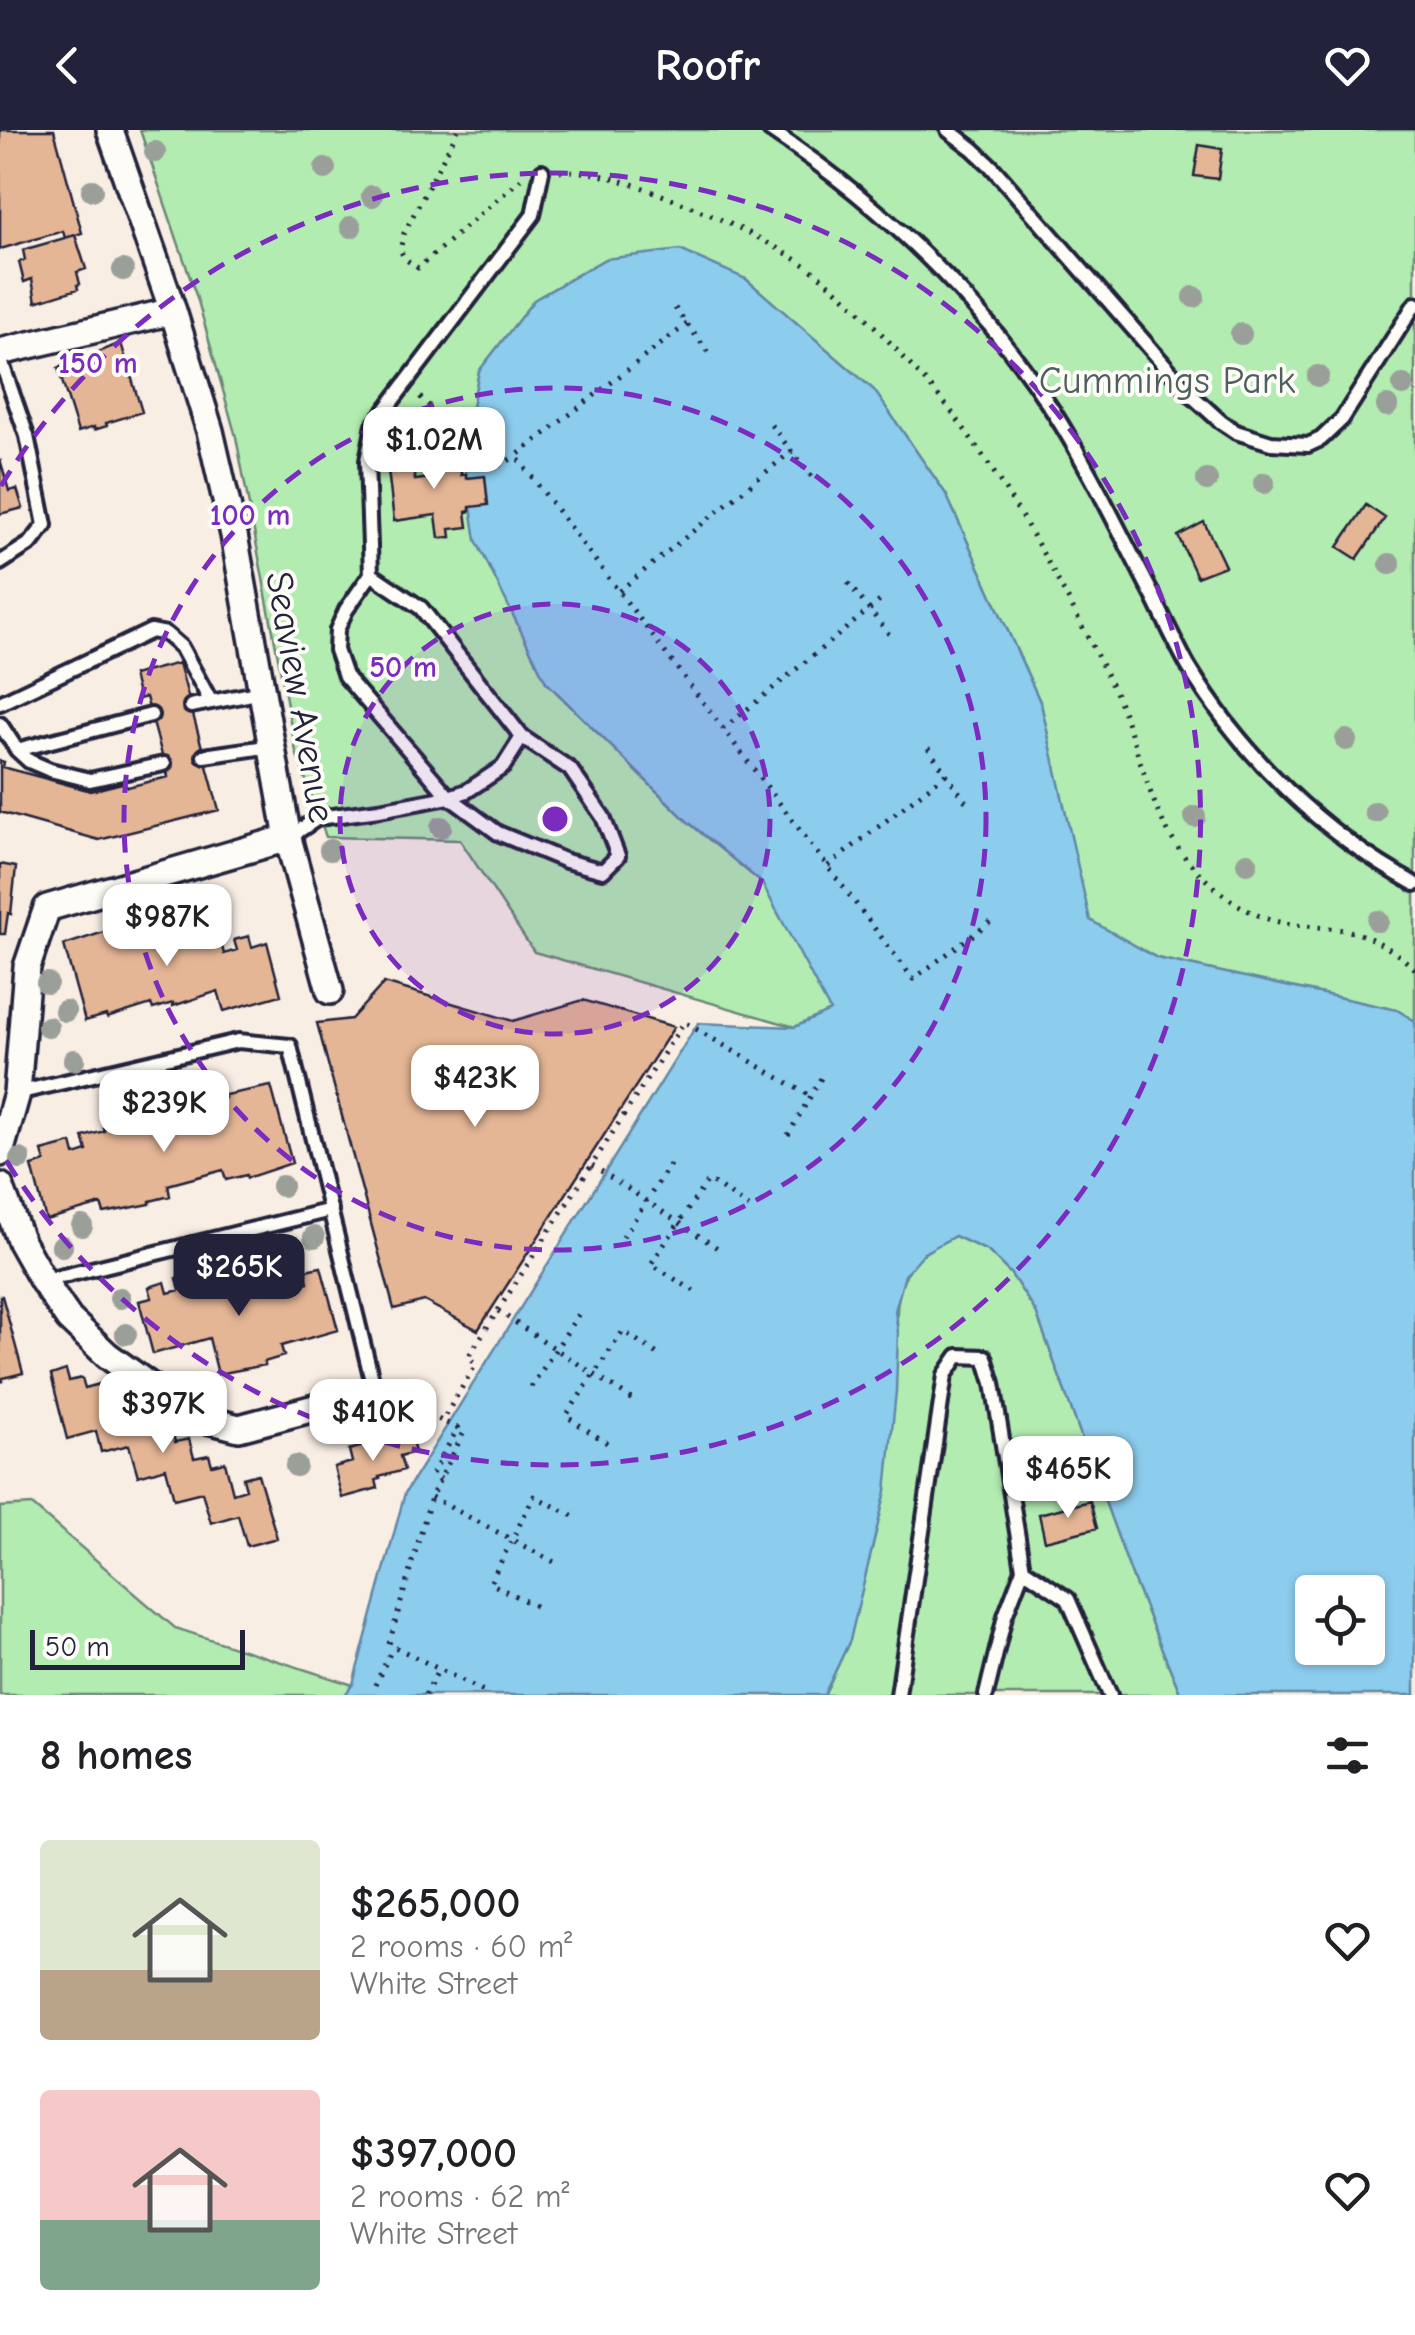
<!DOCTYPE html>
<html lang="en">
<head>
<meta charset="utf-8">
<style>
  body { margin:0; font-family:"Comic Neue",sans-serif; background:#f6f6f6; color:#202124; height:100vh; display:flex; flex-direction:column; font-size:38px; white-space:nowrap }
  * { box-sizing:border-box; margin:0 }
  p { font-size:32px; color:#757577 }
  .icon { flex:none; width:55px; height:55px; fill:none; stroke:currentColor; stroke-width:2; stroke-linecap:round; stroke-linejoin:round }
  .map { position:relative; height:1565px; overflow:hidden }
  .side { display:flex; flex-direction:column; background:#fff; flex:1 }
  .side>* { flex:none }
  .buttons { position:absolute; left:1295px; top:1445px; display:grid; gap:20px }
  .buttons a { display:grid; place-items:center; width:90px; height:90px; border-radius:10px; background:#fff; box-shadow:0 2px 8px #0004; font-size:50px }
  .scale { position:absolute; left:30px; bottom:25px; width:215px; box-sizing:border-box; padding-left:10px; border:5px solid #22223b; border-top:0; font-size:28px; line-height:35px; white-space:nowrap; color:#22223b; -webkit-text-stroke:8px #fdfcf7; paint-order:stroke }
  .price { position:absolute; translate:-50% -85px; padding:0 22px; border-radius:20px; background:#fff; color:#222; font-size:32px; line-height:65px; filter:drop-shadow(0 2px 5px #0008) }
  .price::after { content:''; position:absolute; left:50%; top:60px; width:30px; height:22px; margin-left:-15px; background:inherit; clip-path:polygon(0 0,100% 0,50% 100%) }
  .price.selected { background:#22223b; color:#fff }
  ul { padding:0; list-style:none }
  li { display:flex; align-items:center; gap:30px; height:250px; padding:0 40px }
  li span { display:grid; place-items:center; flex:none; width:280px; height:200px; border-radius:10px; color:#555 }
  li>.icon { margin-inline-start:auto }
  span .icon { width:120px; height:120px; fill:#fffc; stroke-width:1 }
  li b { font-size:42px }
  h2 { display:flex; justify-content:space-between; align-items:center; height:120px; padding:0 40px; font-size:42px }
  header { display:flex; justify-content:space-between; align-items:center; height:130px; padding:0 40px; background:#22223b; color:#fff; font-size:45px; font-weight:800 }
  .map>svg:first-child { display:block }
  .green { fill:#b2ecb1; stroke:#6a8776; stroke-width:2.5 }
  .water { fill:#8ccced; stroke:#6288a6; stroke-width:2.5; fill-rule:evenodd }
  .building { fill:#e5b696; stroke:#22223b; stroke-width:2.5 }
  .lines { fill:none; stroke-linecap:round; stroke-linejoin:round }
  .service-casing { stroke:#22223b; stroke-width:20 }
  .minor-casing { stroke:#22223b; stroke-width:32 }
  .path { stroke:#22223b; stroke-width:5; stroke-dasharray:2.5 8; stroke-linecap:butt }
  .service { stroke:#fdfcf7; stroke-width:12 }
  .minor { stroke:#fdfcf7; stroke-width:25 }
  .tree { fill:#9a9f9a }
  .ring { fill:none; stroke:#7b2cbf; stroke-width:5; stroke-dasharray:18 12 }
  .labels { text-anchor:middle; stroke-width:8; stroke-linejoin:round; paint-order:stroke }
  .park-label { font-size:38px; fill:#4d5f5e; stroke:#fdfcf7 }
  .street-label { font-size:38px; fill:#22223b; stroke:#fdfcf7 }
  .centre { fill:#7b2cbf; stroke:#fdfcf7; stroke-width:5 }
  .ring-label { font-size:30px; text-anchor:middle; font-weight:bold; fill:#7b2cbf; stroke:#fdfcf7; stroke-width:8; stroke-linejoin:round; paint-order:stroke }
</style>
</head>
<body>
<header><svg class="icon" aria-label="back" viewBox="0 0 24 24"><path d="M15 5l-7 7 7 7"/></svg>Roofr<svg class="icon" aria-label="heart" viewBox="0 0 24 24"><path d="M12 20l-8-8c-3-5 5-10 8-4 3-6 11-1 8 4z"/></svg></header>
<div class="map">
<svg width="1415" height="1565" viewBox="0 0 1415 1565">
  <rect width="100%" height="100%" fill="#f8eee4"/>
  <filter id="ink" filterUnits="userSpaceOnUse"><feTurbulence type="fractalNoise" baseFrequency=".01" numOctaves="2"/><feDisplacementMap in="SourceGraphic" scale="20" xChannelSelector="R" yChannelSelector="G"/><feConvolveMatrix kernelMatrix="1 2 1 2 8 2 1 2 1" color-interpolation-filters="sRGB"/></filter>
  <g filter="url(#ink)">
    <!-- green -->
    <path class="green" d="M140,0H1415V891L1396,880L1157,828L1089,790L1041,574L946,364L874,260L746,149L605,129L534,170L479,241L463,325L546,552L687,691L762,753L831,881L795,897L534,822L460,710L326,707L296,622L236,307L198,171Z
      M955,1106L988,1121L1011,1144L1036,1182L1134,1451L1181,1565H824L850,1510L898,1203C894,1173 900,1141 926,1122C934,1116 945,1111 955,1106Z
      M32,1375L175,1498L353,1555L345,1565H0V1377Z"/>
    <!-- water -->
    <path class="water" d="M680,120L746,149L874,260L946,364L1041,574L1090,790L1157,828L1397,880L1415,891V1565H1181L1134,1451L1036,1182L1011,1144L988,1121L955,1106L924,1123L905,1145L895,1181L898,1203L896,1261L886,1361L850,1510L824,1565H345L353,1554L405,1363L698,893L795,897L830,881L762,753L687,691L546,552L476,410L463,325L479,241L534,170L605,129ZM1312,1462H1368V1518H1312Z"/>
    <!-- building -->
    <path class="building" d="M0,0H54L82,103L65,108L63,101L0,119Z
      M1199,15L1222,19L1218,49L1194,46Z
      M75,105L86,139L77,142L80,154L77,155L78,159L36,172L32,149L24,152L19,132L25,130L23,120Z
      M121,213L142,282L106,293L107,296L94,300V297L78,302L58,238Z
      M412,320L415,350L432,348L430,333L460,329L461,345L466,344V348L485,346L488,375L470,377V381L466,382L468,397L450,399L451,407L439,408L436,385L394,391L386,323Z
      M0,329L9,361L17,359L23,378L0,384Z
      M1366,375L1385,388L1357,429L1338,417Z
      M1204,392L1225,436L1197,447L1178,406Z
      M179,533L219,680L99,710L0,682V631L4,632L3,637L91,661L122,653L128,657L168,647L146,567L139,569L133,545Z
      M0,734L16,737L11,784L8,783L5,804H0Z
      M198,784L207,817L221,813L224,824L237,820L234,810L249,806L252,817L267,812L281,865L224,881L218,861L173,876V873L153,879L151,874L107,888L106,885L85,891L64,815L110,800L111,802L131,797L132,802L152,797V794Z
      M384,853L513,891L583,870L674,897L478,1200L424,1171L394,1179L317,893L351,889Z
      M271,956L292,1033L247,1048L246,1045L226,1050L223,1040L168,1055L170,1066L150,1071V1074L104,1083L101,1074L46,1090L32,1036L45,1032L42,1021L72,1013L75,1025L87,1021L83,1007L104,1001L103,998L129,991L130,994L165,986L168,998L194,990L191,980L225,968V965Z
      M321,1137L338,1200L281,1216L284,1226L264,1232L265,1235L218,1244L209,1208L153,1224L139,1171L152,1168L149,1157L165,1152L168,1163L180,1160L177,1148L193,1145L199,1167L218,1162L217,1159L243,1152L244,1155L279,1148L282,1159L308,1152L305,1140Z
      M0,1166H2L23,1243L3,1248V1251L0,1252Z
      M66,1240L69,1251L82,1248L85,1258L99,1254L102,1265L116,1261L121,1282L136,1277L139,1288L152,1285L157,1305L172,1301L175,1312L189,1309L194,1328L209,1325L212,1335L225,1332L233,1363L246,1359L243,1348L258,1344L277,1408L247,1416L238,1385L211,1393L202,1362L174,1369L166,1338L138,1346L129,1315L101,1322L96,1301L67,1309L51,1245Z
      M409,1299L415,1322L400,1326L404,1340L379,1347L380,1349L376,1350L378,1358L342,1368L334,1337L352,1332L349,1320L389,1309L388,1304Z
      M1090,1371L1097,1398L1045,1411L1039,1384Z"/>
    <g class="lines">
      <!-- service casing -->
      <g class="service-casing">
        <path id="service" d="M770,0C882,75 980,168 1053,281C1091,341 1121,405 1154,468C1165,491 1176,514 1188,536C1243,627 1322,703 1415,754
          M948,0L973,19L992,37L1190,264L1221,292L1236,302L1271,313L1308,315L1321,309L1342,289L1415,174
          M0,228L27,306L45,395L31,413L0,433
          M371,444L367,331L374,295L533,85L542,41
          M0,573L151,501L166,504L181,517L211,572L262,562
          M191,576L211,572
          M0,594L17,620L29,631L50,640L90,650L164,634
          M17,620L151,585
          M204,626L272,616
          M288,708L318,688L379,680L449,667L467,661L503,637L522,607L421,478L371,444L346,480L337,500L336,520L345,546L449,667L498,703L566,731L603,741L618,726L603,687L570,639L522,607
          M17,963L238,911L290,916L375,1262
          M43,1151L331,1080
          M898,1565L945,1245L958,1226L985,1227L993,1253L1023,1439L1068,1469L1110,1565
          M986,1565L1005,1486L1023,1439"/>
      </g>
      <!-- minor casing -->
      <g class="minor-casing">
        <path id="minor" d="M110,0L173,181L210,301L234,405L288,708L330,861
          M0,222L173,181
          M0,1023L17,963L27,837L47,778L288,708
          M0,1056L21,1112L43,1151L69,1189L107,1225L162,1265L200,1288L239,1298L375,1262"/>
      </g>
      <!-- path -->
      <path class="path" d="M458,0L404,103L400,120L405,129L418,138L521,49
        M560,41C602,40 645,58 684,74C725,90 768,111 805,135C838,158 867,188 894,217C914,240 936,261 954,285C1018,371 1067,464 1114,560C1141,616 1147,684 1189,732C1212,758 1241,782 1275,791C1297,797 1321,796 1343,800C1370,804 1395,821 1415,839
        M675,178L709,223
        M687,194L516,326L913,849L992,791
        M420,267C443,289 456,298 463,330C483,342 497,338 516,326
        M771,295L815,351
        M848,453L892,508
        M619,461L792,321
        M723,599L881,470
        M928,618L969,676
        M828,736L946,644
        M788,1005L824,943
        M592,1035L722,1121
        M623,1107L671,1033
        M694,1161L651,1134L708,1050L749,1077
        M498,1181L636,1272
        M531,1257L580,1182
        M400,1272L442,1291L476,1234L468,1227L684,892L810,966
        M463,1304L431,1367L389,1514L485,1562
        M607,1313L566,1286L623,1201L662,1227
        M441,1349L432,1344L458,1298L442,1291
        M431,1367L556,1433
        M535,1476L490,1453L534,1366L578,1388
        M375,1555L393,1517
        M425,1565L439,1539"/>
      <!-- service -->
      <use href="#service" class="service"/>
      <!-- minor -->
      <use href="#minor" class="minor"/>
    </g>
    <!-- trees -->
    <g class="tree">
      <circle cx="155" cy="22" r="11"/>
      <circle cx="325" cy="39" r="11"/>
      <circle cx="92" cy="60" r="11"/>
      <circle cx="372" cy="66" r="11"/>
      <circle cx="351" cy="97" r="11"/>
      <circle cx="123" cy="140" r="11"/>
      <circle cx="1194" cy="167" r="11"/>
      <circle cx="1241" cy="204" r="11"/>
      <circle cx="1318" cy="246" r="11"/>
      <circle cx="1403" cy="255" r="11"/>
      <circle cx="1387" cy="276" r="11"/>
      <circle cx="1207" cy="350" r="11"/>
      <circle cx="1264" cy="353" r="11"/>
      <circle cx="1390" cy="434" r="11"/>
      <circle cx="1346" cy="610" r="11"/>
      <circle cx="1375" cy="682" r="11"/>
      <circle cx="1195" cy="687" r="11"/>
      <circle cx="441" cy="697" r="11"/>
      <circle cx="330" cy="720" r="11"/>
      <circle cx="1247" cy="733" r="11"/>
      <circle cx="1378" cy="791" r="11"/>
      <circle cx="47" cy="853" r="11"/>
      <circle cx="65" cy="881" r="11"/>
      <circle cx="48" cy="897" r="11"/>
      <circle cx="74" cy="930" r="11"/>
      <circle cx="20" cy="1029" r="11"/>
      <circle cx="282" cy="1056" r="11"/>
      <circle cx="82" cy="1096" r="11"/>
      <circle cx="314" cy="1107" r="11"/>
      <circle cx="62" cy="1116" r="11"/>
      <circle cx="265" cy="1127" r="11"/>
      <circle cx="120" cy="1168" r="11"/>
      <circle cx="126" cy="1204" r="11"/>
      <circle cx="296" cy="1336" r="11"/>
    </g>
  </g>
  <!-- distance rings -->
  <circle cx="555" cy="689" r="215" fill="#7b2cbf" fill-opacity=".12"/>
  <g class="ring">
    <circle cx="555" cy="689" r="215"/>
    <circle cx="555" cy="689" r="431"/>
    <path d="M1 356A646 646 0 1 1 1 1022"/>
  </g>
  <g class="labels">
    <!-- park labels -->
    <g class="park-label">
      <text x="1167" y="263">Cummings Park</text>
    </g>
    <!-- street labels -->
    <g class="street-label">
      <text transform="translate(301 567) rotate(80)" y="13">Seaview Avenue</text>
    </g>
  </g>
  <circle cx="555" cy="689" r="15" class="centre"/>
  <g class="ring-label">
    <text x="98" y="243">150 m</text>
    <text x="250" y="395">100 m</text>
    <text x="403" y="547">50 m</text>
  </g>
</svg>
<div class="buttons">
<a><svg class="icon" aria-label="locate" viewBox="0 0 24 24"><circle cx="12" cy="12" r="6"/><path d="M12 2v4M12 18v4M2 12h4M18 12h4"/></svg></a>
</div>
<div class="scale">50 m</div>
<b class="price" style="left:434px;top:362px">$1.02M</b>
<b class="price" style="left:167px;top:839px">$987K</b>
<b class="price" style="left:475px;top:1000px">$423K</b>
<b class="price" style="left:164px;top:1025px">$239K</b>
<b class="price selected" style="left:239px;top:1189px">$265K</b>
<b class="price" style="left:163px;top:1326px">$397K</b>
<b class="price" style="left:373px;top:1334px">$410K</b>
<b class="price" style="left:1068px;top:1391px">$465K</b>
</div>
<section class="side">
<h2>8 homes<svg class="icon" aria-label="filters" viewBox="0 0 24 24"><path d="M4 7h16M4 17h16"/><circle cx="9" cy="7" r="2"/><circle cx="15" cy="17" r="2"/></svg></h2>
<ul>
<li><span style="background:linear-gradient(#dfe7d0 65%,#b9a48a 0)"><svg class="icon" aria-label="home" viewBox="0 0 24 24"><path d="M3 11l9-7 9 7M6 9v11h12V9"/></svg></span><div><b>$265,000</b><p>2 rooms · 60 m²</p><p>White Street</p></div><svg class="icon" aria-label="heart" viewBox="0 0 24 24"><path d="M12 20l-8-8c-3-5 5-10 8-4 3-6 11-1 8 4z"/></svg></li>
<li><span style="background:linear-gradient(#f6c9c9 65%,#7fa58c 0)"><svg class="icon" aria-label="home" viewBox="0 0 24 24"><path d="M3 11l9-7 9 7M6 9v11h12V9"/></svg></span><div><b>$397,000</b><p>2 rooms · 62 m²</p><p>White Street</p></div><svg class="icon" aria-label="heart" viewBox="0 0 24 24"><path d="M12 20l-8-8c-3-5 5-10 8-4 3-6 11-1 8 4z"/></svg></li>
</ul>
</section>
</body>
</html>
